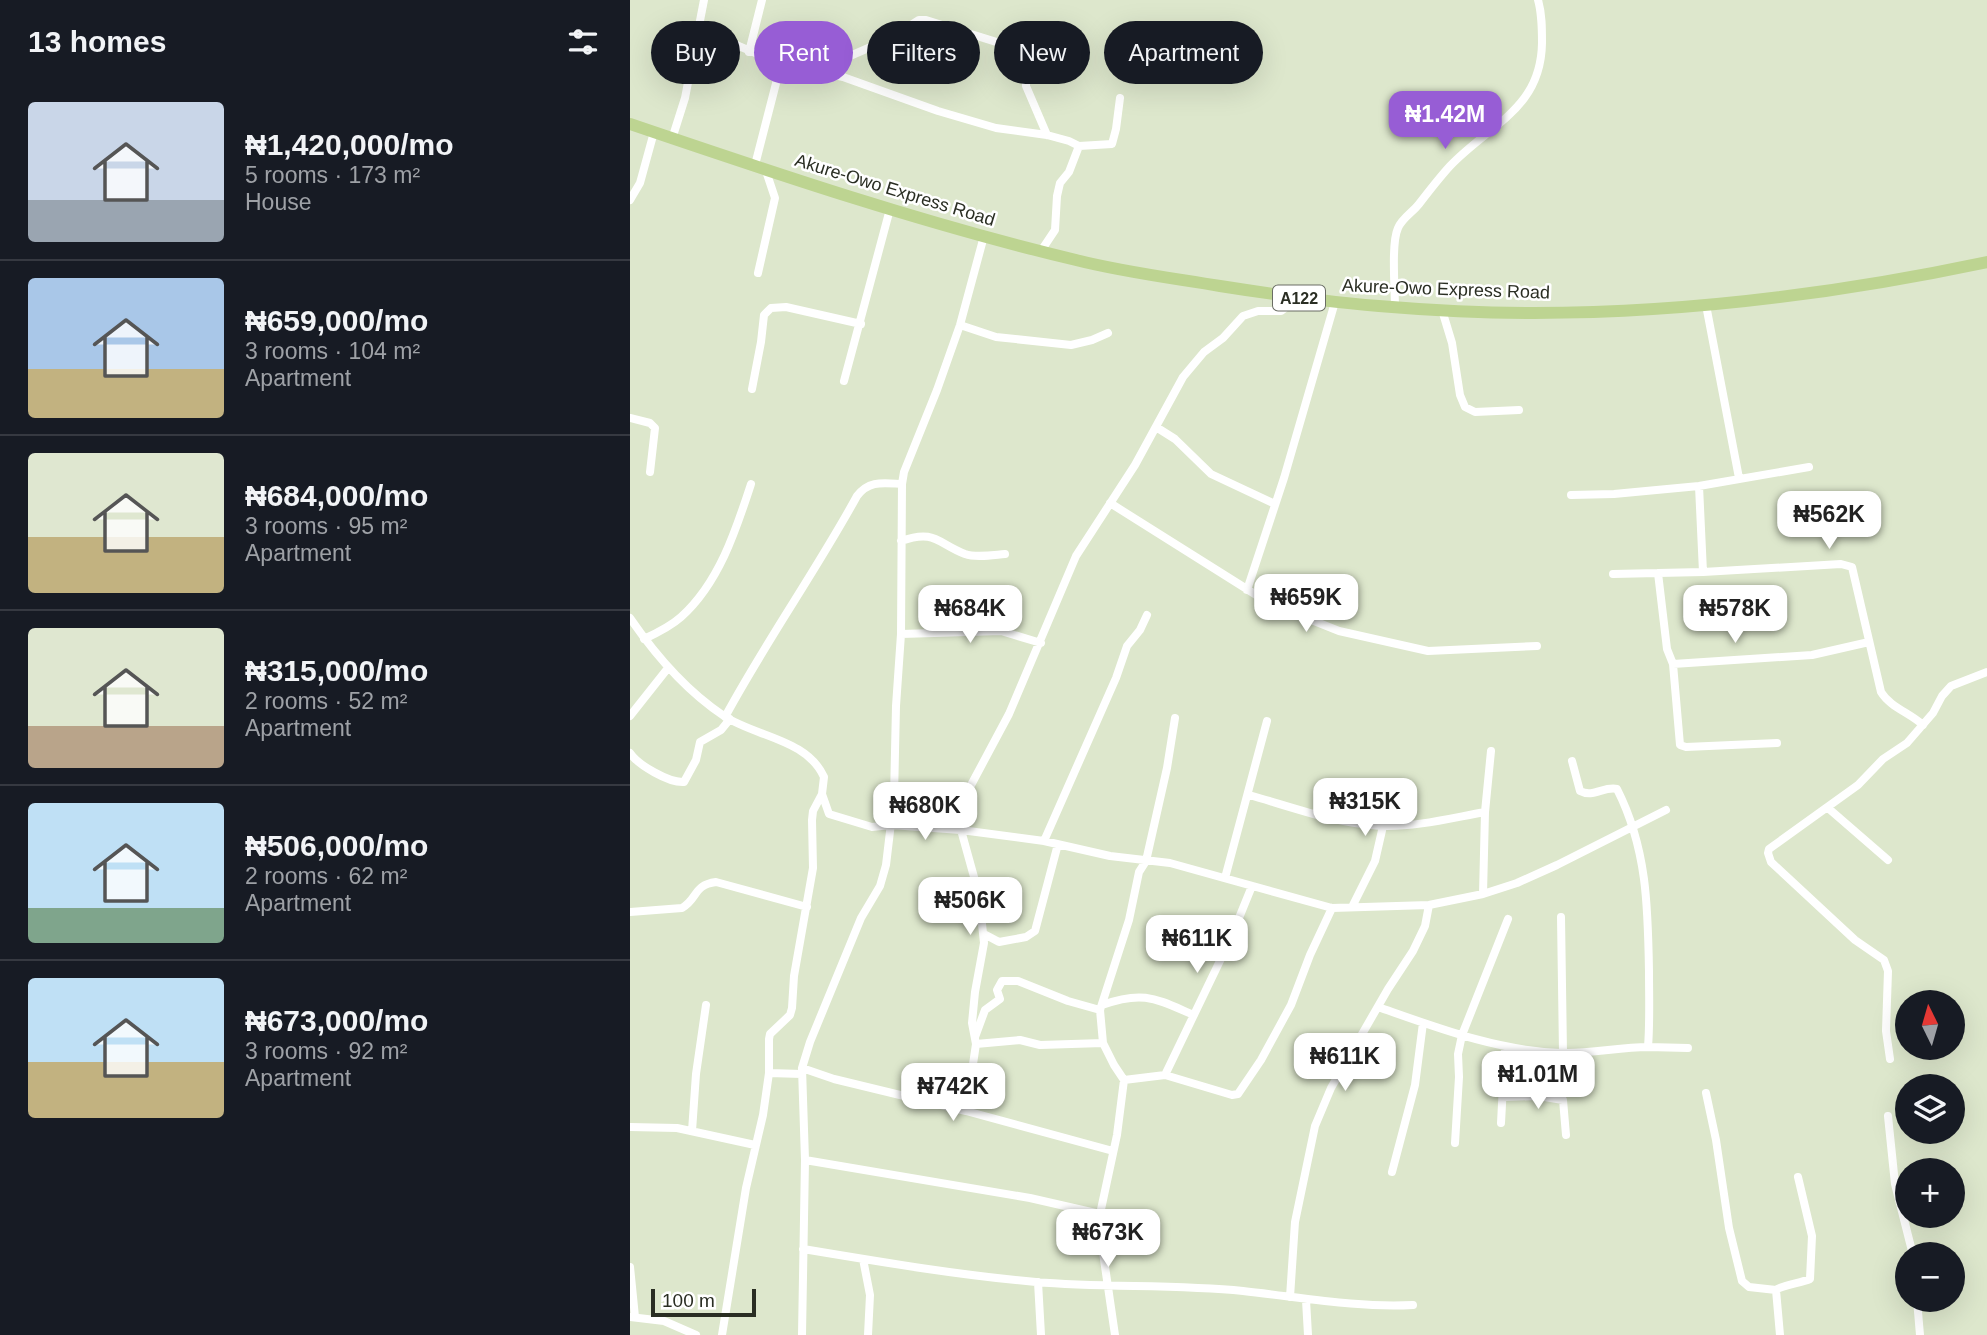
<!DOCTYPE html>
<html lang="en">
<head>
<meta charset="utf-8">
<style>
  body { margin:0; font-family:Helvetica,sans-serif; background:#20242c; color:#f1f3f6; height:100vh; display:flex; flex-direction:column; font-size:26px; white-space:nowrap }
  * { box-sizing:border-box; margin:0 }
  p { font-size:23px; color:#9ea1a6 }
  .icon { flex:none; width:38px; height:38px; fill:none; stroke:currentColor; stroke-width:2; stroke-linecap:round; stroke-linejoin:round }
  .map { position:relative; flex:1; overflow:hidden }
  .sheet { display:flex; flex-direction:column; background:#171b24; width:630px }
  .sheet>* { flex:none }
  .guide { position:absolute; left:21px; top:21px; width:665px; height:63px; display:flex; gap:14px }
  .needle { width:46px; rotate:355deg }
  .tools { position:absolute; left:1265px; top:990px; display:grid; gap:14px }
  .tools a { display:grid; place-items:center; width:70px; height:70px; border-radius:50%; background:#171b24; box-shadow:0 7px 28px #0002; font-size:35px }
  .scale { position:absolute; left:21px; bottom:18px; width:105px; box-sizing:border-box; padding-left:7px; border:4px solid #2a2e23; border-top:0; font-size:19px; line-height:24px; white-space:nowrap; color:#2a2e23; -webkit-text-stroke:5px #fff; paint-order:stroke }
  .price { position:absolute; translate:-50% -60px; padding:0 16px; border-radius:14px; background:#fff; color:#222; font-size:23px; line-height:46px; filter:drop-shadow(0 2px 4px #0008) }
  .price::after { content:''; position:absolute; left:50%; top:42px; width:21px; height:16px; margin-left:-10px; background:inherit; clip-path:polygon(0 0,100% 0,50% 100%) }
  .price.selected { background:#975dd5; color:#fff }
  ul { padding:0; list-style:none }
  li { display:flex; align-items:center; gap:21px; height:175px; padding:0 28px }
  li+li { border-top:2px solid #363941 }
  li span { display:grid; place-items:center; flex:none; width:196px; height:140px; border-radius:7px; color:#555 }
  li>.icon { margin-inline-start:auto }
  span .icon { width:84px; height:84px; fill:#fffc; stroke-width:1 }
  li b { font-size:30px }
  h2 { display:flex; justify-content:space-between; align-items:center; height:84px; padding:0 28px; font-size:30px }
  .chip { padding:0 24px; border-radius:32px; background:#171b24; box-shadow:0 7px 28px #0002; font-size:24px; line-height:63px }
  .chip.selected { background:#975dd5; color:#fff }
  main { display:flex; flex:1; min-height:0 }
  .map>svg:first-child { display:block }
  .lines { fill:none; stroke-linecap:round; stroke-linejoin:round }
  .minor { stroke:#fff; stroke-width:8 }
  .highway { stroke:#bdd491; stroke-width:12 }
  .labels { text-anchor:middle; stroke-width:5; stroke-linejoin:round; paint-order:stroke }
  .shield { fill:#fff; stroke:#6a6d65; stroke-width:2 }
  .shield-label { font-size:16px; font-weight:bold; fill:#2a2e23 }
  .street-label { font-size:18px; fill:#2a2e23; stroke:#fff }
</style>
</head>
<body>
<main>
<section class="sheet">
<h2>13 homes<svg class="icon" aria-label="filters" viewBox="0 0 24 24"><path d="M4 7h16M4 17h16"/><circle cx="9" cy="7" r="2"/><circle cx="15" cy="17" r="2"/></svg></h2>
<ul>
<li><span style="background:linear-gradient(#c9d6e8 70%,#9aa5b1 0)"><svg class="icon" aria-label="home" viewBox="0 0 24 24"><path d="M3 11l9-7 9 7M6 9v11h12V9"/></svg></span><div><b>₦1,420,000/mo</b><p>5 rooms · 173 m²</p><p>House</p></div></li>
<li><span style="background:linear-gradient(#a9c7e8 65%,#c2b280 0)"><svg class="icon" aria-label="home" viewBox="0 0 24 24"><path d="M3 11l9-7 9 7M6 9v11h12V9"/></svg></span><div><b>₦659,000/mo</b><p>3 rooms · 104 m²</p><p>Apartment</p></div></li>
<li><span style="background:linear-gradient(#dfe7d0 60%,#c2b280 0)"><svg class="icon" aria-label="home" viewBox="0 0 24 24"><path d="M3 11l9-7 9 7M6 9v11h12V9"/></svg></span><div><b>₦684,000/mo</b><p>3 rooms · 95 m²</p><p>Apartment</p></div></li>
<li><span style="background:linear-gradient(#dfe7d0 70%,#b9a48a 0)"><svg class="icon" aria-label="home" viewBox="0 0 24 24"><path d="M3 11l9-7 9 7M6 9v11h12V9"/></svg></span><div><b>₦315,000/mo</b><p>2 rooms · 52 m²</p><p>Apartment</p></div></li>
<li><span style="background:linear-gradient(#bfe0f5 75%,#7fa58c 0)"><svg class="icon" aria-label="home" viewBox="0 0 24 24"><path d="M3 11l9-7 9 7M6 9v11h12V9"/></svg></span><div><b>₦506,000/mo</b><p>2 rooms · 62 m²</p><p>Apartment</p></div></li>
<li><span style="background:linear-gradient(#bfe0f5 60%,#c2b280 0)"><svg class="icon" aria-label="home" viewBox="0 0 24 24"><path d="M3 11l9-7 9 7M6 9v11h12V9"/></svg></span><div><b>₦673,000/mo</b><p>3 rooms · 92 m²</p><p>Apartment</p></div></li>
</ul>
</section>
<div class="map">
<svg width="1357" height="1335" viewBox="0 0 1357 1335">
  <rect width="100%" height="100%" fill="#dde7cc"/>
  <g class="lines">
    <!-- minor -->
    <path class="minor" d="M67,35L97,41L151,64
      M119,52L132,0
      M205,75L220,56L259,39L289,20H296L392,50L397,54L396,86L417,135
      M42,139L55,98L74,0
      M125,165L151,64L156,63L213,77L308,111L366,128L417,135L439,141L449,146L482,144L486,129L490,98
      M0,200L10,183L24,132
      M411,251L425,230L427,196L430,183L439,172L449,146
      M128,273L145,198L135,168
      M1076,305L1109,478
      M765,308C765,289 761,243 768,228C772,218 783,212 789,204C799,191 809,178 820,166C860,124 911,109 912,43C912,28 912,14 908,0
      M812,310L822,343L830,395L835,407L845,412L889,410
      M330,325L366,337L441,345L462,340L478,333
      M214,381L260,209
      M122,389L131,342L134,315L141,308L156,307L231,324
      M0,418L20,423L25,428L20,472
      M526,427L545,439L581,474L645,504
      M1069,486L1073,572
      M941,495L984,494L1069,486L1179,467
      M480,503L639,603L709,631L798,651L907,646
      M271,541C305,529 307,543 335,554C346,558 363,555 375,554
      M1028,573L1037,649L1043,664L1182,655L1239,642
      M983,574L1073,572L1211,564L1222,567L1251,692C1260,707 1280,713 1293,725
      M617,590L654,478L705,302
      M0,618C26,656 55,690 94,716C126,737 177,739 194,777L192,794L183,811L182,820L183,868L164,976L162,1008L160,1015L140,1034L139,1039V1073L133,1115L116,1188L92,1335
      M271,634L371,631L411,643
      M14,639C27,633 41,626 51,617C89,583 106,530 121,484
      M1043,664L1050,745L1056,747L1147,743
      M0,716L38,668
      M95,717C136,641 186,571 227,496C239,480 253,483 272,484
      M0,753C8,765 39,783 54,782L66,760L70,742L91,730L100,719
      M192,794L199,814L242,827L261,825L331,830L414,841L480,856L540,863L702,908L799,905L853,894L887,883L927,865L1036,810
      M619,795C662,807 706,824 752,826C786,827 821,818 855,812
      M1198,808L1258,860
      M414,841L486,678L497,646L510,630L517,615
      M595,878L637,721
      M853,894L855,812L861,751
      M722,907L745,861L753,826
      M0,912L52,908C68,899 63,885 86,882L177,907
      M931,917L933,1053
      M354,934L369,942L396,937L405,931L428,844
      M472,1005C514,990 526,999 564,1015
      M748,1007C808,1028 868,1051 931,1053C961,1054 989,1047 1018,1047C1020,1022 1019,997 1019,972C1018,907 1017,848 987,789C974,786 963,798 950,791L942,761
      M345,1037L355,1010L370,999L367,990L372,981H388L438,1001L470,1010
      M346,1044L390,1040L410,1045L473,1043
      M1018,1047L1058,1048
      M1260,1059L1256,1031L1258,971L1254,960L1225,940L1141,862L1138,853L1139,849L1228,785L1253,759L1277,743L1303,713L1312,696L1321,686L1357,672
      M172,1068L204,1079L336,1111L483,1151
      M139,1073L172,1074
      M535,1075L600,940L622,886
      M494,1080L484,1065L473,1043L470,1010L499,920L509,872L516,861L537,768L545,718
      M1076,1093L1086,1140L1099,1228L1112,1281L1119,1287L1146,1290
      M873,1097L908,1096L933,1100L936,1135
      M336,1111L346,1044L342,1023L345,992L354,943L349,895L331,830L334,807L340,787L379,714L446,556L505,465L553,377L574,352L593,338L613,316L628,311H651L668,298
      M1258,1116L1265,1184L1283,1255
      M871,1123L875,1047
      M0,1127L47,1128L125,1145
      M62,1131L66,1074L76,1005
      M825,1143L829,1077L828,1054L832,1035L878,919
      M175,1160L400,1198L470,1214
      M762,1172L785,1085L793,1023
      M173,1249C251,1262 328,1275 406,1282C475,1288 544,1284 613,1291C670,1297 726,1308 783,1305
      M233,1259L240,1295L238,1335
      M0,1267L5,1317
      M408,1282L411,1335
      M660,1297L665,1222L685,1126L701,1088L758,989L783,951L795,926L799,905
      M676,1300L678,1335
      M1287,1300L1290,1335
      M0,1317L34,1321L66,1335
      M172,1335L175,1160L172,1068L180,1042L231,918L250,886L256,865L264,798L266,706L271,634L272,484L274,472L307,390L330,325L354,236
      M485,1335L471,1239L470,1214L487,1135L494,1080L535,1075L602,1095L608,1094L631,1060L661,1005L680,955L702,908
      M1150,1335L1146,1290C1152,1285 1171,1283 1180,1279L1182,1236L1168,1177"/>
    <!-- highway -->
    <path class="highway" d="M0,124C147,174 295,224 446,260C493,272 542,278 590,286C647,295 704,303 762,307C960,324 1163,303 1357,262"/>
  </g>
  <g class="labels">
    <!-- shield labels -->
    <rect class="shield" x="643" y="285.5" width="52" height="25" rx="5"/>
    <g class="shield-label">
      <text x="669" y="304">A122</text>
    </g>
    <!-- street labels -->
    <g class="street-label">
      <text transform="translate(265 190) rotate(17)" y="6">Akure-Owo Express Road</text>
      <text transform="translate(816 289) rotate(2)" y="6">Akure-Owo Express Road</text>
    </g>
  </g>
</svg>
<div class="tools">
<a><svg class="needle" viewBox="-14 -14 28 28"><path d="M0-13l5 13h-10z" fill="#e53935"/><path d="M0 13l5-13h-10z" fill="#9ea1a6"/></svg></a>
<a><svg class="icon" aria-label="layers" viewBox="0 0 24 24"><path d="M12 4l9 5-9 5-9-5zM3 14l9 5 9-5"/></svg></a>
<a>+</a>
<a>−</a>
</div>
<div class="scale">100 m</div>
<b class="price selected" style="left:815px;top:151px">₦1.42M</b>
<b class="price" style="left:1199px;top:551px">₦562K</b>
<b class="price" style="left:676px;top:634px">₦659K</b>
<b class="price" style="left:340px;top:645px">₦684K</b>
<b class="price" style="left:1105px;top:645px">₦578K</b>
<b class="price" style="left:735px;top:838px">₦315K</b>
<b class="price" style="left:295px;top:842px">₦680K</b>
<b class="price" style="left:340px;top:937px">₦506K</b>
<b class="price" style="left:567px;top:975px">₦611K</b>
<b class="price" style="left:715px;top:1093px">₦611K</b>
<b class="price" style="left:908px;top:1111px">₦1.01M</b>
<b class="price" style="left:323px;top:1123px">₦742K</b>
<b class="price" style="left:478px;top:1269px">₦673K</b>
<div class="guide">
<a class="chip">Buy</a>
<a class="chip selected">Rent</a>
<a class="chip">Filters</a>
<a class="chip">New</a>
<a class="chip">Apartment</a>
</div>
</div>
</main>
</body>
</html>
